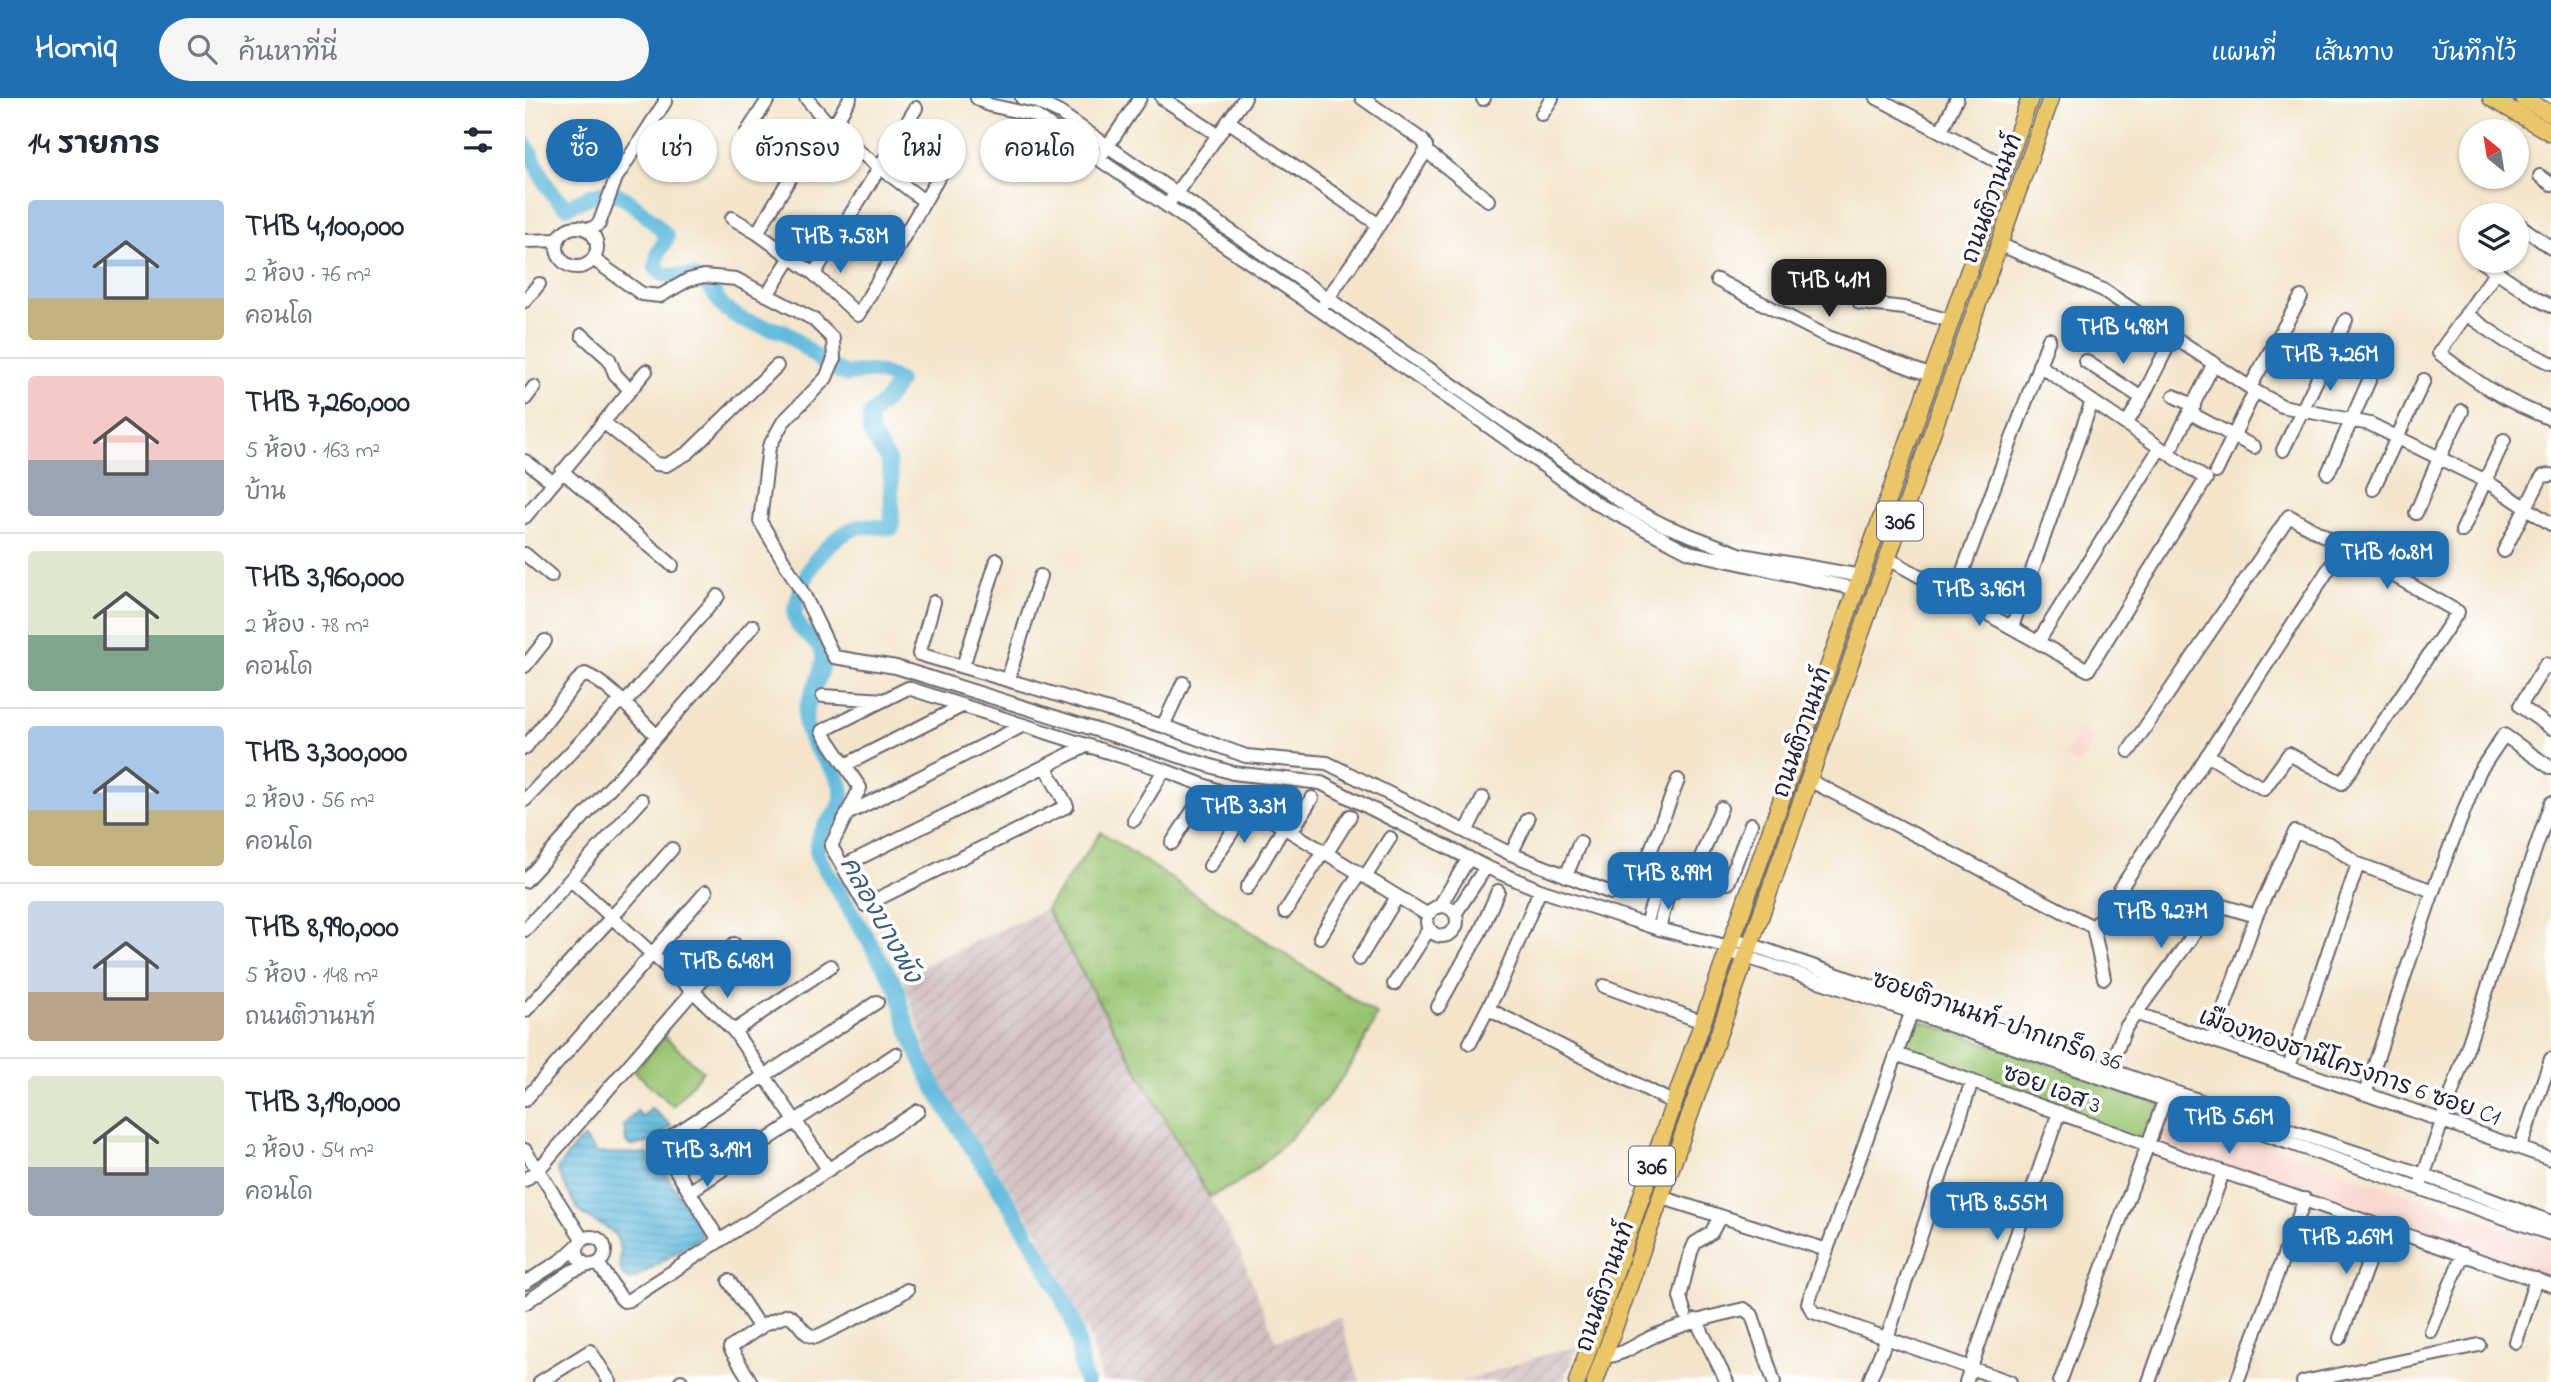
<!DOCTYPE html>
<html lang="th">
<head>
<meta charset="utf-8">
<style>
  body { margin:0; font-family:"Indie Flower","Playpen Sans Thai",sans-serif; background:#f6f6f7; color:#1f2937; height:100vh; display:flex; flex-direction:column; font-size:26px; white-space:nowrap }
  * { box-sizing:border-box; margin:0 }
  p { font-size:23px; color:#747a83 }
  .icon { flex:none; width:38px; height:38px; fill:none; stroke:currentColor; stroke-width:2; stroke-linecap:round; stroke-linejoin:round }
  .map { position:relative; flex:1; overflow:hidden }
  .side { display:flex; flex-direction:column; background:#fff; width:525px }
  .side>* { flex:none }
  .top-card { position:absolute; left:21px; top:21px; width:665px; height:63px; display:flex; gap:14px }
  .needle { width:46px; rotate:330deg }
  .controls { position:absolute; left:1934px; top:21px; display:grid; gap:14px }
  .controls a { display:grid; place-items:center; width:70px; height:70px; border-radius:50%; background:#fff; box-shadow:0 2px 5px #0004; font-size:35px }
  .price { position:absolute; translate:-50% -60px; padding:0 16px; border-radius:14px; background:#1f6fb2; color:#fff; font-size:23px; line-height:46px; filter:drop-shadow(0 2px 4px #0008) }
  .price::after { content:''; position:absolute; left:50%; top:42px; width:21px; height:16px; margin-left:-10px; background:inherit; clip-path:polygon(0 0,100% 0,50% 100%) }
  .price.selected { background:#222; color:#fff }
  ul { padding:0; list-style:none }
  li { display:flex; align-items:center; gap:21px; height:175px; padding:0 28px }
  li+li { border-top:2px solid #e0e1e3 }
  li span { display:grid; place-items:center; flex:none; width:196px; height:140px; border-radius:7px; color:#555 }
  li>.icon { margin-inline-start:auto }
  span .icon { width:84px; height:84px; fill:#fffc; stroke-width:1 }
  li b { font-size:30px }
  h2 { display:flex; justify-content:space-between; align-items:center; height:84px; padding:0 28px; font-size:30px }
  .pill { padding:0 24px; border-radius:32px; background:#fff; box-shadow:0 2px 5px #0004; font-size:24px; line-height:63px }
  .pill.selected { background:#1f6fb2; color:#fff }
  header { display:flex; align-items:center; gap:42px; box-sizing:border-box; height:98px; padding:0 35px; background:#1f6fb2; color:#fff }
  header strong { font-size:33px }
  nav { display:flex; gap:38px; margin-inline-start:auto; font-size:24px }
  .search { width:490px; height:63px; background:#f6f6f7; display:flex; align-items:center; gap:18px; box-sizing:border-box; padding:0 24px; border-radius:38px; color:#747a83; font-size:26px }
  main { display:flex; flex:1; min-height:0 }
  .map>svg:first-child { display:block }
  .built { fill:#f7d1c7 }
  .industrial { fill:url(#industrial-furrows) }
  .grass { fill:url(#grass-tufts); stroke:#5e7256; stroke-width:2 }
  .garden { fill:#99c370; stroke:#5e7256; stroke-width:2 }
  .water { fill:url(#water-rules); stroke:#406d8b; stroke-width:2 }
  .lines { fill:none; stroke-linecap:round; stroke-linejoin:round }
  .river { stroke:#5db8db; stroke-width:16 }
  .minor-casing { stroke:#6b666d; stroke-width:16 }
  .major-casing { stroke:#6b666d; stroke-width:19 }
  .minor { stroke:#fff; stroke-width:12 }
  .major { stroke:#ebc669; stroke-width:16 }
  .labels { text-anchor:middle; stroke-width:7; stroke-linejoin:round; paint-order:stroke }
  .shield { fill:#fff; stroke:#646476; stroke-width:2 }
  .shield-label { font-size:23px; font-weight:bold; fill:#22223b }
  .street-label { font-size:24px; fill:#22223b; stroke:#fff }
  .water-label { font-size:26px; font-style:italic; fill:#3a5e7b; stroke:#fff }
</style>
</head>
<body>
<header>
<strong>Homiq</strong>
<div class="search"><svg class="icon" aria-label="search" viewBox="0 0 24 24"><circle cx="10" cy="10" r="6"/><path d="M15 15l6 6"/></svg>ค้นหาที่นี่</div>
<nav><a>แผนที่</a><a>เส้นทาง</a><a>บันทึกไว้</a></nav>
</header>
<main>
<section class="side">
<h2>14 รายการ<svg class="icon" aria-label="filters" viewBox="0 0 24 24"><path d="M4 7h16M4 17h16"/><circle cx="9" cy="7" r="2"/><circle cx="15" cy="17" r="2"/></svg></h2>
<ul>
<li><span style="background:linear-gradient(#a9c7e8 70%,#c2b280 0)"><svg class="icon" aria-label="home" viewBox="0 0 24 24"><path d="M3 11l9-7 9 7M6 9v11h12V9"/></svg></span><div><b>THB 4,100,000</b><p>2 ห้อง · 76 m²</p><p>คอนโด</p></div></li>
<li><span style="background:linear-gradient(#f6c9c9 60%,#9aa5b1 0)"><svg class="icon" aria-label="home" viewBox="0 0 24 24"><path d="M3 11l9-7 9 7M6 9v11h12V9"/></svg></span><div><b>THB 7,260,000</b><p>5 ห้อง · 163 m²</p><p>บ้าน</p></div></li>
<li><span style="background:linear-gradient(#dfe7d0 60%,#7fa58c 0)"><svg class="icon" aria-label="home" viewBox="0 0 24 24"><path d="M3 11l9-7 9 7M6 9v11h12V9"/></svg></span><div><b>THB 3,960,000</b><p>2 ห้อง · 78 m²</p><p>คอนโด</p></div></li>
<li><span style="background:linear-gradient(#a9c7e8 60%,#c2b280 0)"><svg class="icon" aria-label="home" viewBox="0 0 24 24"><path d="M3 11l9-7 9 7M6 9v11h12V9"/></svg></span><div><b>THB 3,300,000</b><p>2 ห้อง · 56 m²</p><p>คอนโด</p></div></li>
<li><span style="background:linear-gradient(#c9d6e8 65%,#b9a48a 0)"><svg class="icon" aria-label="home" viewBox="0 0 24 24"><path d="M3 11l9-7 9 7M6 9v11h12V9"/></svg></span><div><b>THB 8,990,000</b><p>5 ห้อง · 148 m²</p><p>ถนนติวานนท์</p></div></li>
<li><span style="background:linear-gradient(#dfe7d0 65%,#9aa5b1 0)"><svg class="icon" aria-label="home" viewBox="0 0 24 24"><path d="M3 11l9-7 9 7M6 9v11h12V9"/></svg></span><div><b>THB 3,190,000</b><p>2 ห้อง · 54 m²</p><p>คอนโด</p></div></li>
</ul>
</section>
<div class="map">
<svg width="2026" height="1284" viewBox="0 0 2026 1284">
  <defs>
    <pattern id="industrial-furrows" width="10" height="10" patternUnits="userSpaceOnUse" patternTransform="scale(1.75)"><rect width="10" height="10" fill="#d2bfc0"/><path d="M-1 1l2-2M0 10L10 0M9 11l2-2" fill="none" stroke="#b4a4a6"/></pattern>
    <pattern id="grass-tufts" width="24" height="20" patternUnits="userSpaceOnUse" patternTransform="scale(1.75)"><rect width="24" height="20" fill="#99c370"/><path d="M3 7l-1-3M5 7V3M7 7l1-3M15 17l-1-3M17 17v-4M19 17l1-3" fill="none" stroke="#84a762"/></pattern>
    <pattern id="water-rules" width="6" height="5" patternUnits="userSpaceOnUse" patternTransform="scale(1.75)"><rect width="6" height="5" fill="#5db8db"/><path d="M0 2.5h6" fill="none" stroke="#4c95b3"/></pattern>
  </defs>
  <rect width="100%" height="100%" fill="#fff"/>
  <filter id="ink" filterUnits="userSpaceOnUse"><feTurbulence type="fractalNoise" baseFrequency=".0143" numOctaves="2"/><feDisplacementMap in="SourceGraphic" scale="14" xChannelSelector="R" yChannelSelector="G"/><feConvolveMatrix kernelMatrix="1 2 1 2 8 2 1 2 1" color-interpolation-filters="sRGB"/></filter>
  <filter id="wash" filterUnits="userSpaceOnUse"><feTurbulence type="fractalNoise" baseFrequency=".00686" numOctaves="4" result="noise"/><feDisplacementMap in="SourceGraphic" scale="28" xChannelSelector="R" yChannelSelector="G"/><feGaussianBlur stdDeviation="1.57" result="paint"/><feColorMatrix in="noise" values="0 0 0 0 0 0 0 0 0 0 0 0 0 0 0 0 0 1.4 0 .05"/><feComposite in="paint" operator="in"/></filter>
  <g filter="url(#wash)">
    <rect width="100%" height="100%" fill="#f3e4ca"/>
    <!-- built -->
    <path class="built" d="M1555,630L1570,639L1554,668L1539,659Z
      M1387,923L2026,1147V1183L1377,953Z"/>
    <!-- industrial -->
    <path class="industrial" d="M521,811L714,1152L751,1243L815,1219L835,1284H578L563,1235L513,1133L416,989L408,972L377,877Z
      M1051,1249L1038,1284H935L1022,1256Z"/>
    <!-- grass -->
    <path class="grass" d="M576,734L852,917C825,981 773,1039 717,1082C708,1089 695,1093 684,1099L521,811Z"/>
    <!-- garden -->
    <path class="garden" d="M1386,919L1636,1006L1622,1046L1371,956Z
      M140,939L178,973L148,1008L109,973Z"/>
    <!-- water -->
    <path class="water" d="M126,1010L146,1027L129,1044L106,1048L101,1044L99,1027L112,1013L118,1019Z
      M59,1040L71,1055L121,1056L135,1066L177,1134L176,1139L112,1179L105,1182L99,1179C90,1164 100,1153 90,1137C83,1127 71,1126 62,1119C48,1110 39,1085 32,1071L53,1044Z"/>
    <g class="lines">
      <!-- river -->
      <path class="river" d="M0,46C15,68 18,94 42,109C53,104 72,93 84,94C100,95 132,126 142,139L133,155L131,170L139,177L168,179L184,188L198,209L219,223L260,234L300,266L322,277C342,272 356,272 374,284L362,301L345,317V335L363,362L366,381L367,430C356,430 339,426 330,430C315,436 299,451 289,464C283,473 268,508 270,518C272,537 299,541 298,561C298,582 274,608 282,632C289,656 316,671 317,696C319,715 297,725 293,741C292,746 292,752 292,757L373,892C391,990 464,1065 511,1150C524,1174 539,1201 549,1227C556,1245 552,1266 561,1284"/>
    </g>
  </g>
  <g filter="url(#ink)">
    <g class="lines">
      <!-- minor casing -->
      <g class="minor-casing">
        <path id="minor" d="M281,0L315,39L399,103
          M452,0L464,7L509,17L938,310L1072,406L1164,454L1331,491
          M497,0L510,3L535,15L1104,409L1141,428L1217,457L1336,478
          M637,0L693,37
          M837,0L897,42L901,48V53L963,102
          M1352,0L1481,68
          M958,1L959,0
          M1017,16L1027,0
          M300,22L232,135L289,176L333,217L432,48
          M703,23L854,127
          M307,30L325,0
          M1416,33L1432,0
          M222,34L244,0
          M578,55L615,0
          M2015,78L2026,86
          M646,102L720,0
          M207,120L232,135
          M1992,125L2026,150
          M32 149a20 20 0 1 1 40 0a20 20 0 1 1-40 0Z
          M64,132L74,126L91,80L140,4V0
          M0,143L33,142
          M1474,146L1578,192L1730,293L1757,308L1845,326L1961,383L2026,426
          M68,161L117,196L135,198L163,182L179,178L211,181L288,221L308,241L309,261L301,280L258,324L244,349L235,423L280,499L309,559L371,569L708,675L796,685L961,769L1015,792L1134,831L1204,849
          M1956,163L2012,201L2026,208
          M1971,174L1914,255C1953,285 1978,303 2026,321
          M289,176L391,10
          M1192,182L1303,239L1407,278
          M242,197L266,159
          M0,203L14,186
          M800,204L854,127L901,53
          M1335,205L1379,210L1426,223
          M1941,216L1980,243L2026,265
          M57,237L84,261L90,276L105,292
          M1560,263L1617,300
          M1725,289L1776,199
          M1649,298L1669,308
          M0,301L9,289
          M1665,315L1729,349
          M1605,320L1617,300L1648,238
          M78,324L131,366L141,367L163,355L252,268
          M1648,347L1689,265
          M1758,352L1821,222
          M0,363L28,384
          M37,373L147,467
          M1691,374L1730,293
          M1803,375L1858,251
          M1848,391L1899,282
          M1891,415L1914,360L1937,313
          M0,419L121,273
          M1937,433L1979,342
          M1979,453L2015,382L2018,378L2026,377
          M0,456L26,478
          M1362,460L1563,572L1681,381L1514,267
          M1429,497L1524,241
          M409,504L394,556L638,628L721,658L802,665L986,756L1086,795L1113,785L1153,682
          M1487,529L1567,303
          M1513,544L1635,350
          M0,568L20,543
          M438,568L472,462
          M2026,570L2021,566L1995,608L2026,630
          M483,581L515,478
          M298,598L359,602
          M99,606L193,498
          M638,628L658,585
          M0,650L52,583L60,576C85,586 112,619 132,638
          M1604,653L1764,418L1933,514L1817,685L1764,656L1739,691L1682,657
          M320,667L437,608
          M520,668L542,708L340,807L306,748L335,690L297,633L383,590L639,672L707,698L903,817
          M1284,682L1568,829L1575,822L1818,449
          M0,702L95,603
          M322,716L499,627
          M609,722L639,672
          M767,733L787,700
          M941,734L958,700
          M647,745L683,689
          M801,756L825,718
          M986,756L1003,721
          M318,768L561,648
          M685,768L724,708
          M1129 783a13 13 0 1 1 26 0a13 13 0 1 1-26 0Z
          M1170,774L1196,710
          M1041,778L1055,744
          M1154,778L1170,774L1203,785L1226,726
          M840,779L865,740
          M46,782L169,894L209,933L303,1071
          M0,783L132,638L228,528
          M722,790L759,729
          M902 823a15 15 0 1 1 30 0a15 15 0 1 1-30 0Z
          M914,809L944,760
          M760,814L798,754
          M930,816L961,769
          M1121,826L1132,791
          M1568,829L1579,880
          M1134,831L1143,796
          M0,832L117,702
          M795,839L834,776
          M1207,840L1643,992L1899,1077L2026,1124
          M1203,853L1387,914L2026,1136
          M834,861L872,799
          M869,886L904,831
          M1079,888L1178,924
          M1389,907L1283,1205L1288,1214L1485,1284
          M913,909L956,832L973,793
          M963,911L1149,1005
          M0,913L88,818L147,751
          M1610,915L2026,1061
          M209,933L306,868
          M1688,942L1731,818L1770,734L1805,746L1833,766L1908,793
          M945,945L975,887L1015,792
          M1371,956L1698,1074L2026,1187
          M1764,969L1833,766
          M1582,976L1601,929L1691,806L1731,818
          M1840,996L1908,793L1954,674L1979,637L2026,670
          M0,1002L181,794
          M1995,1050L2026,961
          M0,1052L58,1142
          M0,1082L14,1071L209,846
          M1896,1085L2026,705
          M164,1094L371,956
          M1135,1099L1302,1152
          M52 1153a14 14 0 1 1 28 0a14 14 0 1 1-28 0Z
          M194,1142L141,1056L140,1047L146,1039L352,904
          M73,1165L96,1200L99,1203L104,1202L393,1013
          M204,1183L235,1230
          M0,1185L38,1161L52,1148
          M0,1205L47,1173L63,1167
          M1160,1216L1155,1199L1166,1154L1170,1145L1186,1135L1195,1119
          M1171,1222L1202,1284
          M1906,1233L1938,1156
          M1815,1240L1857,1128
          M1991,1244L2011,1181
          M1079,1259C1099,1257 1111,1246 1129,1238C1158,1226 1188,1218 1219,1211L1227,1217L1249,1284
          M156,1283V1284
          M15,1284L65,1253L85,1284
          M226,1284L205,1250L240,1226L263,1217C275,1222 276,1237 291,1239L363,1204L382,1192
          M1344,1284L1362,1240L1447,983
          M1441,1284L1534,1014
          M1535,1284L1642,995
          M1624,1284L1698,1074
          M1712,1284L1780,1101
          M1778,1284L1954,1247"/>
      </g>
      <!-- major casing -->
      <g class="major-casing">
        <path id="major" d="M1966,0L2026,35
          M1998,0L2026,16
          M1052,1284L1149,1005L1505,0
          M1070,1284L1526,0"/>
      </g>
      <!-- minor -->
      <use href="#minor" class="minor"/>
      <!-- major -->
      <use href="#major" class="major"/>
    </g>
  </g>
  <g class="labels">
    <!-- shield labels -->
    <g class="shield">
      <rect x="1352" y="403.5" width="46" height="39" rx="5"/>
      <rect x="1104" y="1048.5" width="46" height="39" rx="5"/>
    </g>
    <g class="shield-label">
      <text x="1375" y="431">306</text>
      <text x="1127" y="1076">306</text>
    </g>
    <!-- street labels -->
    <g class="street-label">
      <text transform="translate(1466 100) rotate(-70)" y="8">ถนนติวานนท์</text>
      <text transform="translate(1276 634) rotate(-71)" y="8">ถนนติวานนท์</text>
      <text transform="translate(1472 922) rotate(19)" y="8">ซอยติวานนท์-ปากเกร็ด 36</text>
      <text transform="translate(1825 968) rotate(19)" y="8">เมืองทองธานีโครงการ 6 ซอย C1</text>
      <text transform="translate(1527 990) rotate(20)" y="8">ซอย เอส 3</text>
      <text transform="translate(1079 1188) rotate(-71)" y="8">ถนนติวานนท์</text>
    </g>
    <!-- water labels -->
    <g class="water-label">
      <text transform="translate(357 821) rotate(61)" y="9">คลองบางพัง</text>
    </g>
  </g>
</svg>
<div class="controls">
<a><svg class="needle" viewBox="-14 -14 28 28"><path d="M0-13l5 13h-10z" fill="#e53935"/><path d="M0 13l5-13h-10z" fill="#747a83"/></svg></a>
<a><svg class="icon" aria-label="layers" viewBox="0 0 24 24"><path d="M12 4l9 5-9 5-9-5zM3 14l9 5 9-5"/></svg></a>
</div>
<b class="price" style="left:315px;top:177px">THB 7.58M</b>
<b class="price selected" style="left:1304px;top:221px">THB 4.1M</b>
<b class="price" style="left:1598px;top:268px">THB 4.98M</b>
<b class="price" style="left:1805px;top:295px">THB 7.26M</b>
<b class="price" style="left:1862px;top:493px">THB 10.8M</b>
<b class="price" style="left:1454px;top:530px">THB 3.96M</b>
<b class="price" style="left:719px;top:747px">THB 3.3M</b>
<b class="price" style="left:1143px;top:814px">THB 8.99M</b>
<b class="price" style="left:1636px;top:852px">THB 9.27M</b>
<b class="price" style="left:202px;top:902px">THB 6.48M</b>
<b class="price" style="left:1704px;top:1058px">THB 5.6M</b>
<b class="price" style="left:182px;top:1091px">THB 3.19M</b>
<b class="price" style="left:1472px;top:1144px">THB 8.55M</b>
<b class="price" style="left:1821px;top:1178px">THB 2.69M</b>
<div class="top-card">
<a class="pill selected">ซื้อ</a>
<a class="pill">เช่า</a>
<a class="pill">ตัวกรอง</a>
<a class="pill">ใหม่</a>
<a class="pill">คอนโด</a>
</div>
</div>
</main>
</body>
</html>
